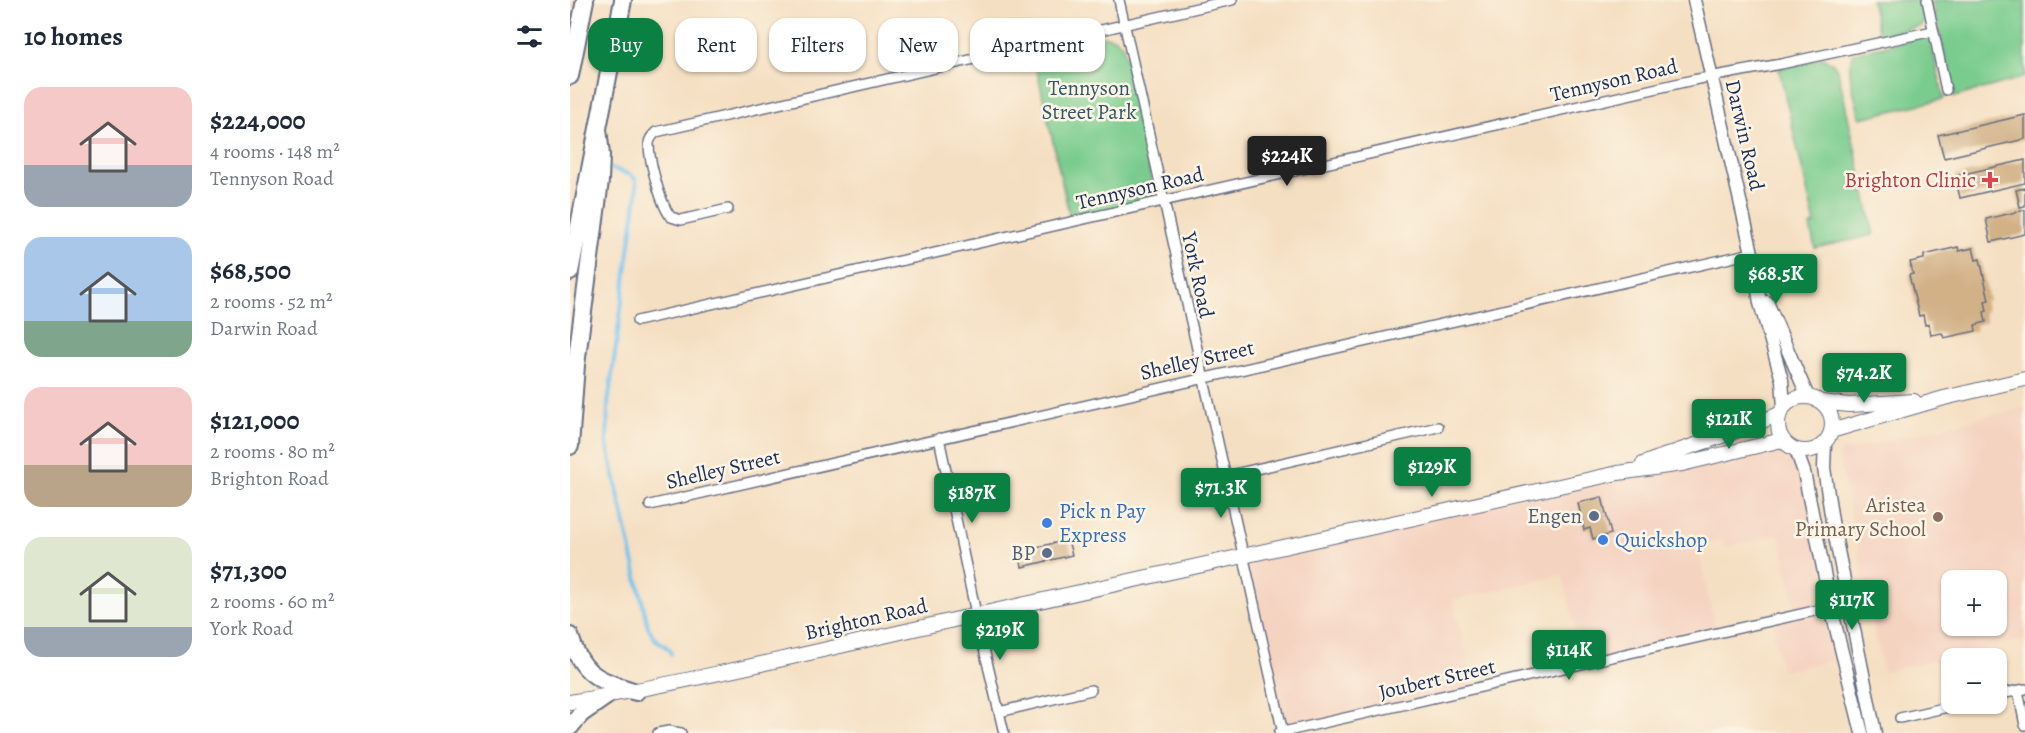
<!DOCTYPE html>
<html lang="en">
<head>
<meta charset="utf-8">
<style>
  body { margin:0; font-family:Alegreya,serif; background:#f2f2f3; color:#1f2937; height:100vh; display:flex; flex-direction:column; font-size:22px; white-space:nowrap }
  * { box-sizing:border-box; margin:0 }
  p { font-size:20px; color:#747a83 }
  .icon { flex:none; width:33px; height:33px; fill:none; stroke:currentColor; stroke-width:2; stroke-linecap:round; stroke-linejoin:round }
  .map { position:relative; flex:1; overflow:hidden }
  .details { display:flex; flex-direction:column; background:#fff; width:570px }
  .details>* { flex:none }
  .hud { position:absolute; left:18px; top:18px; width:570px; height:54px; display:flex; gap:12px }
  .tools { position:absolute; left:1371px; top:570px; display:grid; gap:12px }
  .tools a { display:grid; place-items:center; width:66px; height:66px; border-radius:12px; background:#fff; box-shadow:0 2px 4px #0004; font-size:30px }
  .price { position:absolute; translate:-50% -51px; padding:0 14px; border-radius:6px; background:#0b8043; color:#fff; font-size:20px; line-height:39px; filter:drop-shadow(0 2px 3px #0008) }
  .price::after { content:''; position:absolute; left:50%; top:36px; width:18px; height:14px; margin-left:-9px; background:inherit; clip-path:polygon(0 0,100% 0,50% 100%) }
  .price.on { background:#222; color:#fff }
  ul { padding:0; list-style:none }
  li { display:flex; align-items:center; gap:18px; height:150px; padding:0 24px }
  li span { display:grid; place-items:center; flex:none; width:168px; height:120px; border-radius:18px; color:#555 }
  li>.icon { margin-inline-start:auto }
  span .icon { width:72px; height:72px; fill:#fffc; stroke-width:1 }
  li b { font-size:26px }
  h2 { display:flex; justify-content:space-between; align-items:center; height:72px; padding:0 24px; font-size:26px }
  .pill { padding:0 21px; border-radius:18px; background:#fff; box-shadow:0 2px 4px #0004; font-size:21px; line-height:54px }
  .pill.on { background:#0b8043; color:#fff }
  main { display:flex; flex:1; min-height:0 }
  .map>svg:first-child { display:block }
  .built { fill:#f5d3c1; fill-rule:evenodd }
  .green { fill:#7acc8e; stroke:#4a7e76; stroke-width:1.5 }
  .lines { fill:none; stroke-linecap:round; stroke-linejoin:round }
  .stream { stroke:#73c2ee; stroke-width:4 }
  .building { fill:#d2b187 }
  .minor-casing { stroke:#676d81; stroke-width:12 }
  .tertiary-casing { stroke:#676d81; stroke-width:15 }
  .secondary-casing { stroke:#676d81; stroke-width:16 }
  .motorway-casing { stroke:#676d81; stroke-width:20 }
  .minor { stroke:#fff; stroke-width:9 }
  .tertiary { stroke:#fff; stroke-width:12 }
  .secondary { stroke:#fff; stroke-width:14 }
  .motorway { stroke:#fff; stroke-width:16 }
  .health-dot { fill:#e0444e; stroke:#fcf5e5; stroke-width:2 }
  .service-dot { fill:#5c6f8a; stroke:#fcf5e5; stroke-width:2 }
  .education-dot { fill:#8d6e63; stroke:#fcf5e5; stroke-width:2 }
  .shop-dot { fill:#3f7fe0; stroke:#fcf5e5; stroke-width:2 }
  .labels { text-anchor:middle; stroke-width:5; stroke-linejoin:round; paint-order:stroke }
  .street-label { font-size:21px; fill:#1b2f5e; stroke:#fcf5e5 }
  .park-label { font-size:21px; fill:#33566a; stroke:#fcf5e5 }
  .health-label { font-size:21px; fill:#be3a42; stroke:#fcf5e5; text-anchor:end }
  .education-label { font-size:21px; fill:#785e54; stroke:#fcf5e5; text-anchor:end }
  .shop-label { font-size:21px; fill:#366cbe; stroke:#fcf5e5; text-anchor:start }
  .service-label { font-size:21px; fill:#4e5e75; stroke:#fcf5e5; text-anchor:end }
</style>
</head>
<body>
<main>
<section class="details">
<h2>10 homes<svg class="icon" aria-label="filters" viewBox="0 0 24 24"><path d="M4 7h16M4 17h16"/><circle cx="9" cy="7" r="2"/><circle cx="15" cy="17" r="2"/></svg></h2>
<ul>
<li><span style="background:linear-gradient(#f6c9c9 65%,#9aa5b1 0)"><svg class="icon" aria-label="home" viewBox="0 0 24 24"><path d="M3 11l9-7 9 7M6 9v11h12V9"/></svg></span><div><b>$224,000</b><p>4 rooms · 148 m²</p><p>Tennyson Road</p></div></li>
<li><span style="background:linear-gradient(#a9c7e8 70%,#7fa58c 0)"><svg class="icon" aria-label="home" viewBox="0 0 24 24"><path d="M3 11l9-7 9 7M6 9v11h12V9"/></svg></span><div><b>$68,500</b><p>2 rooms · 52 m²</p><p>Darwin Road</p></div></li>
<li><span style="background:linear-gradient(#f6c9c9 65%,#b9a48a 0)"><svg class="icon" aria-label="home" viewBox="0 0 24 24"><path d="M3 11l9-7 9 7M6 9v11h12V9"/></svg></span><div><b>$121,000</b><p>2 rooms · 80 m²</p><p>Brighton Road</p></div></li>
<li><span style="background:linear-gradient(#dfe7d0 75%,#9aa5b1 0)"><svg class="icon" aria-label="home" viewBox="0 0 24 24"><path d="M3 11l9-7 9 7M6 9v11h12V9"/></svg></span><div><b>$71,300</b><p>2 rooms · 60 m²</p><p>York Road</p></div></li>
</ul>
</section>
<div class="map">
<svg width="1455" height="733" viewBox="0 0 1455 733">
  <rect width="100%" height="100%" fill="#fcf5e5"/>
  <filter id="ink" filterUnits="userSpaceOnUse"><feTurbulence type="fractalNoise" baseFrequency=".0167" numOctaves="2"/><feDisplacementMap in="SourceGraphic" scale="12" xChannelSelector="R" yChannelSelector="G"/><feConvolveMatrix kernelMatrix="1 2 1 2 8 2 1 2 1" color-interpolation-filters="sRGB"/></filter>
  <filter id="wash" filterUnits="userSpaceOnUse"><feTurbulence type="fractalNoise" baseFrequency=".008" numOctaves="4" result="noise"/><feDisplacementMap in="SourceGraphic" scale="24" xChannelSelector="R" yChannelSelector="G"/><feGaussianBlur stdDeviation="1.35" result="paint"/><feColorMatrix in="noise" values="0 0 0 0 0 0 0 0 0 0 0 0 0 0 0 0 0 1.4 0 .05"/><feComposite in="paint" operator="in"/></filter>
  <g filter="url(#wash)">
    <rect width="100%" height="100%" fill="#f5dfc2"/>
    <!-- built -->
    <path class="built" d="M1455,407V639L1313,672L1268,453ZM1382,580H1426V626H1382Z
      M1212,440L1226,451L1273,658L1212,671L1201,622L1227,616L1209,535L1155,547L1153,539L1127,545L1146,632L1012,662L993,575L882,600L905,687L713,732L675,557Z"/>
    <!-- green -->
    <path class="green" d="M1301,0H1351L1355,21L1350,26L1309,35Z
      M1362,0H1455V77L1384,97Z
      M536,36L546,39L553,46L584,192L581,200L500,218L463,53Z
      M1352,37L1358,39L1361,43L1374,99L1290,118C1287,101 1273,67 1284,53Z
      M1253,58L1263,63L1268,71L1304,235L1245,248L1240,226L1245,224L1209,69Z"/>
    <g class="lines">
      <!-- stream -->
      <path class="stream" d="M41,168L61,175L66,180L67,193L38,404L37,444L78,627L85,639L99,649L101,654"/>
    </g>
    <g id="blocks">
      <!-- building -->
      <path class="building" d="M1455,115V139L1374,158L1368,135Z
        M1455,160V183L1390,198L1385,176Z
        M1455,188V206L1450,207L1446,190Z
        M1455,210V234L1421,242L1416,219Z
        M1388,247L1389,251L1403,248L1406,260L1410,259L1419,300L1415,301L1417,311L1414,312L1416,322L1405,325L1406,331L1374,338L1372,333L1361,335L1359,324L1355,325L1353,315L1349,316L1339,275L1343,274L1340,262L1354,259V255Z
        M1032,497L1041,534L1023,539L1020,528L1014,530L1008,503Z
        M498,540L502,555L452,567L449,551Z"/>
    </g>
  </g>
  <g filter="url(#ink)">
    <use href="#blocks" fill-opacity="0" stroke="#676d81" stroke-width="1.5"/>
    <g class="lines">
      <!-- minor casing -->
      <g class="minor-casing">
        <path id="minor" d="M549,0L713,733
          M1357,0L1376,90
          M158,209L111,220L101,217C91,206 79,160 79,144C79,139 82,136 86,132L662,0
          M67,321L1123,80L1211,64L1363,31
          M369,438L409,628L434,733
          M656,476L868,427
          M80,505L1182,253
          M1448,691L1455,725
          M1426,695L1455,689
          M429,712L521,690
          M1330,718L1391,704
          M88,733L99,731L111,733
          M709,733L1279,603"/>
      </g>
      <!-- tertiary casing -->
      <g class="tertiary-casing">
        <path id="tertiary" d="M1124,0L1182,253L1190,303L1212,380L1214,407
          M1197,302L1238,397
          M1255,443L1254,468L1262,521L1305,733
          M1226,450L1234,472L1261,608L1292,733"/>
      </g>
      <!-- secondary casing -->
      <g class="secondary-casing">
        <path id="secondary" d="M1208 424a27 27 0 1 1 54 0a27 27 0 1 1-54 0Z
          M1251,402L1279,405L1344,401
          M1261,431L1374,398L1455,379
          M1073,464C1118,446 1165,434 1209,414
          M0,702C137,679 271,645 406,615C620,567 834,521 1048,473L1112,464L1212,440"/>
      </g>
      <!-- motorway casing -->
      <g class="motorway-casing">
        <path id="motorway" d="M0,76L15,0
          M0,272L53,0
          M0,446L6,365L30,181L31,155L28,129
          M0,636C12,676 29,680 66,692
          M0,727L11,714L37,696"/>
      </g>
      <!-- minor -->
      <use href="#minor" class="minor"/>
      <!-- tertiary -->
      <use href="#tertiary" class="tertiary"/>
      <!-- secondary -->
      <use href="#secondary" class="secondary"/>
      <!-- motorway -->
      <use href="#motorway" class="motorway"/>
    </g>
  </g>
  <!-- markers -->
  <path class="health-dot" d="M1417 171h6v6h6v6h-6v6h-6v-6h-6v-6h6z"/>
  <g class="service-dot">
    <circle cx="1024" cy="516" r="6"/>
    <circle cx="477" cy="553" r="6"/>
  </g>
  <circle class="education-dot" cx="1368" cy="517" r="6"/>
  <g class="shop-dot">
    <circle cx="477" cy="523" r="6"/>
    <circle cx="1033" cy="540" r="6"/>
  </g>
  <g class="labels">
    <!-- street labels -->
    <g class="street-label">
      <text transform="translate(1044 80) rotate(-13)" y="7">Tennyson Road</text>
      <text transform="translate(1175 135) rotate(77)" y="7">Darwin Road</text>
      <text transform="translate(570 188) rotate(-13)" y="7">Tennyson Road</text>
      <text transform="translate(628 275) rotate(78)" y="7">York Road</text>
      <text transform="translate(627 360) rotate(-13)" y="7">Shelley Street</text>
      <text transform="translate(153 469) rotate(-13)" y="7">Shelley Street</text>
      <text transform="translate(296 619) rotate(-13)" y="7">Brighton Road</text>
      <text transform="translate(867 679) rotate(-13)" y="7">Joubert Street</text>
    </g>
    <!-- park labels -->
    <g class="park-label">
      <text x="519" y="95">Tennyson<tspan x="519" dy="24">Street Park</tspan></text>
    </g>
    <!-- health labels -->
    <g class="health-label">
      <text x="1406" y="187">Brighton Clinic</text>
    </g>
    <!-- education labels -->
    <g class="education-label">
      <text x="1356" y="512">Aristea<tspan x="1356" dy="24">Primary School</tspan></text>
    </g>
    <!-- shop labels -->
    <g class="shop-label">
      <text x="489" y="518">Pick n Pay<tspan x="489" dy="24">Express</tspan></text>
      <text x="1045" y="547">Quickshop</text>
    </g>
    <!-- service labels -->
    <g class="service-label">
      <text x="1012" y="523">Engen</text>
      <text x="465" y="560">BP</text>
    </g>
  </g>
</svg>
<div class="tools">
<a>+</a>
<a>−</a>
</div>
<b class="price on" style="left:717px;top:187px">$224K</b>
<b class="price" style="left:1206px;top:305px">$68.5K</b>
<b class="price" style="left:1294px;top:404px">$74.2K</b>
<b class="price" style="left:1159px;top:450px">$121K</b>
<b class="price" style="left:862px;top:498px">$129K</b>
<b class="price" style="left:651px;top:519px">$71.3K</b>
<b class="price" style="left:402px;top:524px">$187K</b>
<b class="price" style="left:1282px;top:631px">$117K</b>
<b class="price" style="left:430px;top:661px">$219K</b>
<b class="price" style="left:999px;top:681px">$114K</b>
<div class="hud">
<a class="pill on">Buy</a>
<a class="pill">Rent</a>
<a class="pill">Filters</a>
<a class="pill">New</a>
<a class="pill">Apartment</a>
</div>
</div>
</main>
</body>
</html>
